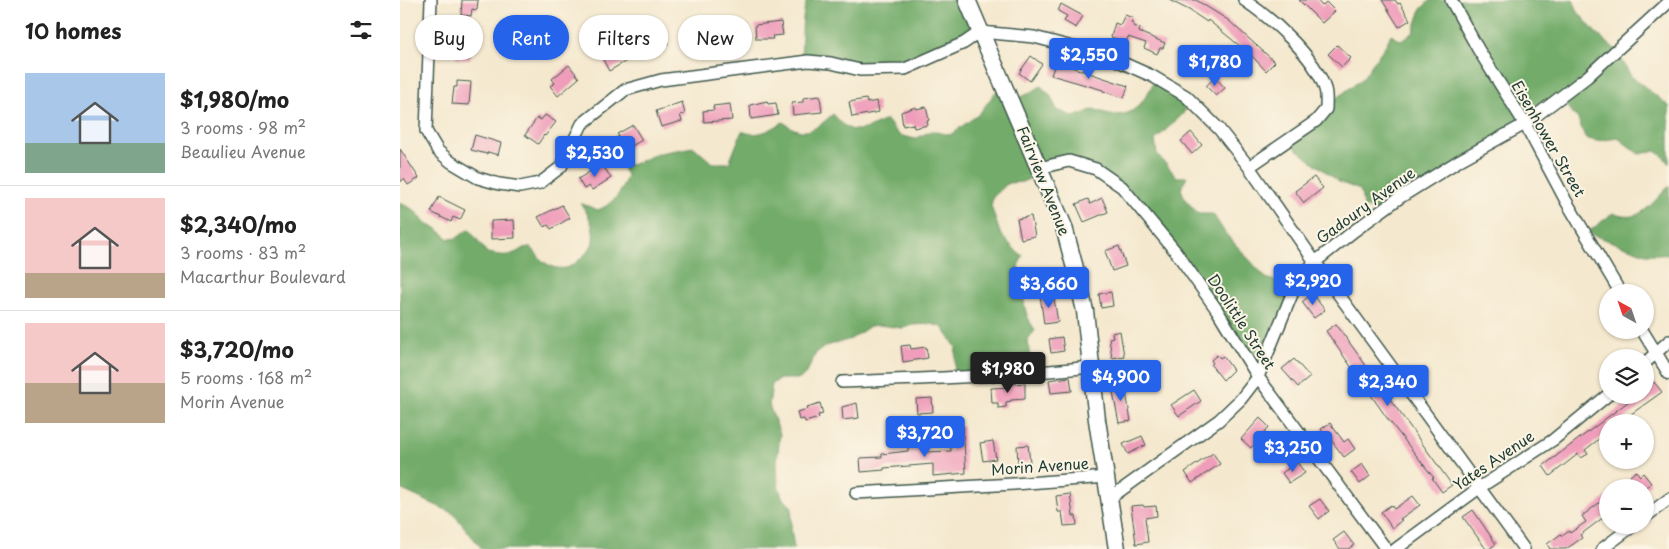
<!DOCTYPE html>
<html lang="en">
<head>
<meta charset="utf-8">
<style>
  body { margin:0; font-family:"Playpen Sans",sans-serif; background:#f2f2f2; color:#222; height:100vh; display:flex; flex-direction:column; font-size:19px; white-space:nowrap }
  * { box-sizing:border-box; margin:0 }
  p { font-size:16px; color:#767676 }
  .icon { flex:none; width:28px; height:28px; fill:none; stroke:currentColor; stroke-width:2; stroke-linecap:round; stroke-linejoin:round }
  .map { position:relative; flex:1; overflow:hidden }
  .details { display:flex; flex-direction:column; background:#fff; width:400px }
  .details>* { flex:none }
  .top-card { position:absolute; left:15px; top:15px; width:475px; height:45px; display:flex; gap:10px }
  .needle { width:32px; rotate:320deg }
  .controls { position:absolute; left:1199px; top:284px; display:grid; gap:10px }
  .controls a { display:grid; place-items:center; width:55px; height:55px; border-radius:50%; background:#fff; box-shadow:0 1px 4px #0004; font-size:25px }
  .price { position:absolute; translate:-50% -42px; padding:0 11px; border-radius:5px; background:#2563eb; color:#fff; font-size:16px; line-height:32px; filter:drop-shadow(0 1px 2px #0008) }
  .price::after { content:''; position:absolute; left:50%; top:30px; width:15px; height:11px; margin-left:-8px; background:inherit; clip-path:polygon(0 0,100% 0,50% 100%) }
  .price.on { background:#222; color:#fff }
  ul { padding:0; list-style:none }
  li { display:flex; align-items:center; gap:15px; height:125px; padding:0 25px }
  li+li { border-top:1px solid #e0e0e0 }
  li span { display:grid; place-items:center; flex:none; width:140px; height:100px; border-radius:0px; color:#555 }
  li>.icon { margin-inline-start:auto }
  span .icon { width:60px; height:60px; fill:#fffc; stroke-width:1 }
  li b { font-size:21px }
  h2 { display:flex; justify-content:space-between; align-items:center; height:60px; padding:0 25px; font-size:21px }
  .tag { padding:0 18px; border-radius:22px; background:#fff; box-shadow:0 1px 4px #0004; font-size:18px; line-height:45px }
  .tag.on { background:#2563eb; color:#fff }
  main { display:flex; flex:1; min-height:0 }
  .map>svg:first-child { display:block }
  .forest { fill:#73ac6a; stroke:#49744f }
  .building { fill:#ef9dba }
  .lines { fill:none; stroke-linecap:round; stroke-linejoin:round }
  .street-casing { stroke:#3f574b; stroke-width:14 }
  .secondary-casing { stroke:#3f574b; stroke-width:19 }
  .street { stroke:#fff; stroke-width:11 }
  .secondary { stroke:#fff; stroke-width:16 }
  .labels { text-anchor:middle; stroke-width:4; stroke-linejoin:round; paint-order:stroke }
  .street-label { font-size:15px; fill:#1f3d34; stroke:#fcf5e5 }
</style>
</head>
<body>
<main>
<section class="details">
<h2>10 homes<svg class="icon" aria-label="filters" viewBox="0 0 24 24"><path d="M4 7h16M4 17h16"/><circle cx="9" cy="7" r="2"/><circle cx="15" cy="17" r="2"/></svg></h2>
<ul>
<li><span style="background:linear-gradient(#a9c7e8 70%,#7fa58c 0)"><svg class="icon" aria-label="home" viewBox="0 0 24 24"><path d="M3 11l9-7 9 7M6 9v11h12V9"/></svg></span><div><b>$1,980/mo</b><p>3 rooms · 98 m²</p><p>Beaulieu Avenue</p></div></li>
<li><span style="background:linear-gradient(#f6c9c9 75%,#b9a48a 0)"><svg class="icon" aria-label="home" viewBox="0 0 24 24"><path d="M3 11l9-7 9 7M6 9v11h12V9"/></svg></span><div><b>$2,340/mo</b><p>3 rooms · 83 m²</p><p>Macarthur Boulevard</p></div></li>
<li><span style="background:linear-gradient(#f6c9c9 60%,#b9a48a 0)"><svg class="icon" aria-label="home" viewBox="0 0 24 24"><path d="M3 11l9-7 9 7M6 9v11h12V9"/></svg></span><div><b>$3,720/mo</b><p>5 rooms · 168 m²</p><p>Morin Avenue</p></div></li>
</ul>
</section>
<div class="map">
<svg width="1269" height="549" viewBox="0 0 1269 549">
  <rect width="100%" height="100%" fill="#fcf5e5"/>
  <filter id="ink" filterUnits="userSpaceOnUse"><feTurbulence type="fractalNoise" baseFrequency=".02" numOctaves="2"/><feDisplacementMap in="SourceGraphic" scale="10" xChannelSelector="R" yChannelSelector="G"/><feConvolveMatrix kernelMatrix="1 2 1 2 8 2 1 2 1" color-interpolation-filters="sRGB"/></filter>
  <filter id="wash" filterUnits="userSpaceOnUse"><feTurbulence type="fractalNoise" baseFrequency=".0096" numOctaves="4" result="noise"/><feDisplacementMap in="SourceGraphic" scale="20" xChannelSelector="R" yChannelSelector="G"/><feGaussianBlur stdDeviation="1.12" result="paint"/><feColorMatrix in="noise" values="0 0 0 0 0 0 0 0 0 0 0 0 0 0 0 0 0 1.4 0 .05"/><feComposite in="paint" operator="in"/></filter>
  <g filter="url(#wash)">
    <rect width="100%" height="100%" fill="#f4e8ce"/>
    <!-- forest -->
    <path class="forest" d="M407,0H567L579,29L516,62L491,66L401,60C403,39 400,21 407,0Z
      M1030,0H1173L1178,12L1196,33L1216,50L1231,76L1269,106V164L1263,156L1256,151L1239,154L1218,138L1197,141L1188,139L1185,137L1178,119L1161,100L980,212L964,207L960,190L939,182L909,159L895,148L891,137L926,106L962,79L987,43L991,34L995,38L1001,40L1013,33L1021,9Z
      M756,77L790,102L782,115L755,140L757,154L777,177H787L781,189L785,199L798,214H813L825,233L866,278L878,282L891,292L860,370L728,192L671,161L622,182L608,183L593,197L591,206L600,233L618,253L623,256L618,266L626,286C621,302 626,317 635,330L628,340L631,372L554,376L556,347L542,327L532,324L512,325L502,328L479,325L470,326L451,339L426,346L416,353L407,372L400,379H380L372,384L369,405L380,434L377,462L378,485L382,497L392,507L391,527L394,549H82L53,513L0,489V203L14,210L28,225L36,228L49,239L57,238L69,229L87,253C95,254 105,257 112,254C121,251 121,247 131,247C136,253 141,261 147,264C152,268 160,269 166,268C174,266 192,250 193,242C195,226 189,215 180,203L198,210C215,203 221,193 227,176L220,162L231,165L259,153L294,147L312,163H329L342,131C356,138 371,130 383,122C405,139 415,130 433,114C437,118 442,125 448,128C459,134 477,125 486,119L499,135L515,139L531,131L550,135L579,114L601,85L613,100L628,94L641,86L650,95L657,110L674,117L694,109C729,124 742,108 756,77Z
      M1269,186V254H1246L1187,233L1213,213C1239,225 1252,203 1269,186Z"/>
    <g id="blocks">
      <!-- building -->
      <path class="building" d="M62,0H78L77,10L72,9L71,16L61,15Z
        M769,0H796L828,20L875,62L866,71L851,55L808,20L807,22L789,10Z
        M899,0H917L922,6L926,2L935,11L922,23Z
        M982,0H995L998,4L1000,3L1010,20L999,27Z
        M661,4L683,16L676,28L664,21L667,16L658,11Z
        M725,15L733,18L731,23L734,24L733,26L740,28L739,32L765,43L763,48H760L757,54L744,48L746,43L728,37L726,42L711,37L715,23L720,25Z
        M381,22L383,35L372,36L373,39H356L355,25Z
        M317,27L318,41L314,42V45L296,47L294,30Z
        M263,29L268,44L246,52L241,38Z
        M54,31L66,32V37H71L70,60L56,59L57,42H54Z
        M222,45L230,59L209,71L201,56Z
        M937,45L951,58L942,67L928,54Z
        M631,56L642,64L630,81L619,73Z
        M785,56L797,64L791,73L779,65Z
        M656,62L728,86L724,98L703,91V90L651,75Z
        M169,65L179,78L158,96L150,86L155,83L152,79Z
        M815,77L825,88L816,96L806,86Z
        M57,81L71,82L69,105L52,104L54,87H57Z
        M420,96L422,112L393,115L392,103L403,102V98Z
        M466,99L467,103L477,101L479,112L452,117L449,102Z
        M367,101L368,104L376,103L378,115L351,119L350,105Z
        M282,102L285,114L280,115L282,121L261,127L256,111Z
        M330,104L332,120L304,122L303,111L314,110L313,106Z
        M516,107V109L526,107L529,120L527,121L528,125L514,128L513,124L503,126L501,112Z
        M145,115L156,122L145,136L144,135L138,144L125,135L137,118L141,120Z
        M233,125L242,140L221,152L214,139L219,136L217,134Z
        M791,132L802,145L792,154L781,141Z
        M75,135L101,143L98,155L88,152L87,154L71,150Z
        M0,149L19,178L8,185L4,179L0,182Z
        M202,164L211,178L192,190L189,186L184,189L178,179Z
        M914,177L923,188L904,203L895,191Z
        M39,197L65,210L60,220L53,217L51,222L31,212Z
        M702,198L708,212L684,222L676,204L688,199L690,204Z
        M162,205L170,218L151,229L148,225L144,227L138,217Z
        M631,216L635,236L621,239L617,219Z
        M114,220L115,238L91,239V221Z
        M719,246L726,266L712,271L705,251Z
        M711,292L713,306L701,308L699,294Z
        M653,293L658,322L644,324L640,295Z
        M912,294L925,310L914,318L902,302Z
        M936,324L1052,485L1042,492L1032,478H1034L987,418L926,331Z
        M720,331L724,356L712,358L709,338L713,337L712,333Z
        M662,337L664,351L651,353L649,339Z
        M510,345L511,349L526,347L528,358L503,362L501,346Z
        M817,355L820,358L823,356L833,370L823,380L811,365L813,363L811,360Z
        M894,359L910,377L898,387L882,369Z
        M670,377L672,391L651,393L649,380Z
        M724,381L731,421L719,423L711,382Z
        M1254,382L1262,392L1220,422H1208V432L1185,450L1188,454L1181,458L1178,454L1150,476L1143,466L1237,395H1245V389Z
        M625,383V399L611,400V401L606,402V407L598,408V403H592L591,388L610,387L609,384Z
        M794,390L801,401L779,416L771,405Z
        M532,398L533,412L517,413L516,399Z
        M420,403L423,414L418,415L419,418L405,422L404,419L399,420L397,412L408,409L407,407Z
        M457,403L459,418L443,420L442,407Z
        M860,418L869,427L851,448L841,439Z
        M930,423L944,442L948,439L955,449L944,457L931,440L929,441L921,429Z
        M563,426L566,473L533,476V464L484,468V470L461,472L460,458L482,457V454L508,451V447L524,446V452L551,451L549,427Z
        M742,436L746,445L728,454L723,444Z
        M593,441L596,459L583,461L580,443Z
        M628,445L630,462L618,463L617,446Z
        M813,453L820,464L792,483L785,472Z
        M897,462L905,473L889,483L882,473Z
        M962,464L970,476L960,484L951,472Z
        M1236,471L1240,476L1243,473L1251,483L1245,488H1223L1233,480L1230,476Z
        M670,494L673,516H676L677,525L664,526L662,512H658L656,496Z
        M1013,496L1020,505L1000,519L1002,520L992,528L981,512L991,505L994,509Z
        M1208,496V514L1180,535L1182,538L1166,549H1150L1147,544L1161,534L1162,536L1169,531L1170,533L1186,522L1182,516Z
        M920,499L929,511L919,519L909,506Z
        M743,505L744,507L756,506L757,516L745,518L748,542L736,544L731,506Z
        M1073,510L1096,544L1089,549H1086L1063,517Z
        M944,532L954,545L948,549H940L933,540Z"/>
    </g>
  </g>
  <g filter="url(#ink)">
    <use href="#blocks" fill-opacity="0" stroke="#3f574b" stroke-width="1"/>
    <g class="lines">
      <!-- street casing -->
      <g class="street-casing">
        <path id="street" d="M31,0L26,131L38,151L51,162L78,178L99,184L120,187L140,183L161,167L182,124L225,90L261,80L408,61L431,63L460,70L505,69L564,43L580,32L634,37L707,56L752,76L786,96L819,129L849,167L915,262L1124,549
          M844,0C872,19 915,56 925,89C927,95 926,103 926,109L916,121L849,167
          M1051,0L1078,49L1125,124L1166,201L1220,292
          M639,168L669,161L696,169L722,187L776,252L817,310L858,377L986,549
          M1242,330L1269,374
          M1245,363L1269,341
          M442,382C525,379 608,376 691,367
          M456,493L614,484L707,477
          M710,498L819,420L841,399L858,377L897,282L915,262L954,231L999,198L1060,160L1125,124L1187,77L1269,2
          M1245,517L1269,499
          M996,549L1079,488L1153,440L1208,395
          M1202,549L1234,525"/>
      </g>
      <!-- secondary casing -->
      <g class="secondary-casing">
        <path id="secondary" d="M567,0L664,227L676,272L685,311L697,420L717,549"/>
      </g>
      <!-- street -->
      <use href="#street" class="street"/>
      <!-- secondary -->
      <use href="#secondary" class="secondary"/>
    </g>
  </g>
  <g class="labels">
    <!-- street labels -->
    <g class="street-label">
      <text transform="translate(1148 139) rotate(60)" y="5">Eisenhower Street</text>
      <text transform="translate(643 181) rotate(68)" y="5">Fairview Avenue</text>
      <text transform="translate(966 206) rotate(-36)" y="5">Gadoury Avenue</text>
      <text transform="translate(841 322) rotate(57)" y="5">Doolittle Street</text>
      <text transform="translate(1094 461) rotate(-34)" y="5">Yates Avenue</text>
      <text transform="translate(640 467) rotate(-4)" y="5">Morin Avenue</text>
    </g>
  </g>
</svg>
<div class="controls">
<a><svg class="needle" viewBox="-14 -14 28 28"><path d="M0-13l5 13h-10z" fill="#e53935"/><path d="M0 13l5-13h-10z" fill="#767676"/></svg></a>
<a><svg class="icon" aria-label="layers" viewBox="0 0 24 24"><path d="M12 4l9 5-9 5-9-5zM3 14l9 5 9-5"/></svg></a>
<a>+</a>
<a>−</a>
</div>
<b class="price" style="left:689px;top:80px">$2,550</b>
<b class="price" style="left:815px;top:87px">$1,780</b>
<b class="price" style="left:195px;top:178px">$2,530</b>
<b class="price" style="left:913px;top:306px">$2,920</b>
<b class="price" style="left:649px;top:309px">$3,660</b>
<b class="price on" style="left:608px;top:394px">$1,980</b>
<b class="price" style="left:721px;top:402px">$4,900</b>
<b class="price" style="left:988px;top:407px">$2,340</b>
<b class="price" style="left:525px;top:458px">$3,720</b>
<b class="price" style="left:893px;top:473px">$3,250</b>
<div class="top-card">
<a class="tag">Buy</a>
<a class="tag on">Rent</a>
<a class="tag">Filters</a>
<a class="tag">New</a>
</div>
</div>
</main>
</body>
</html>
